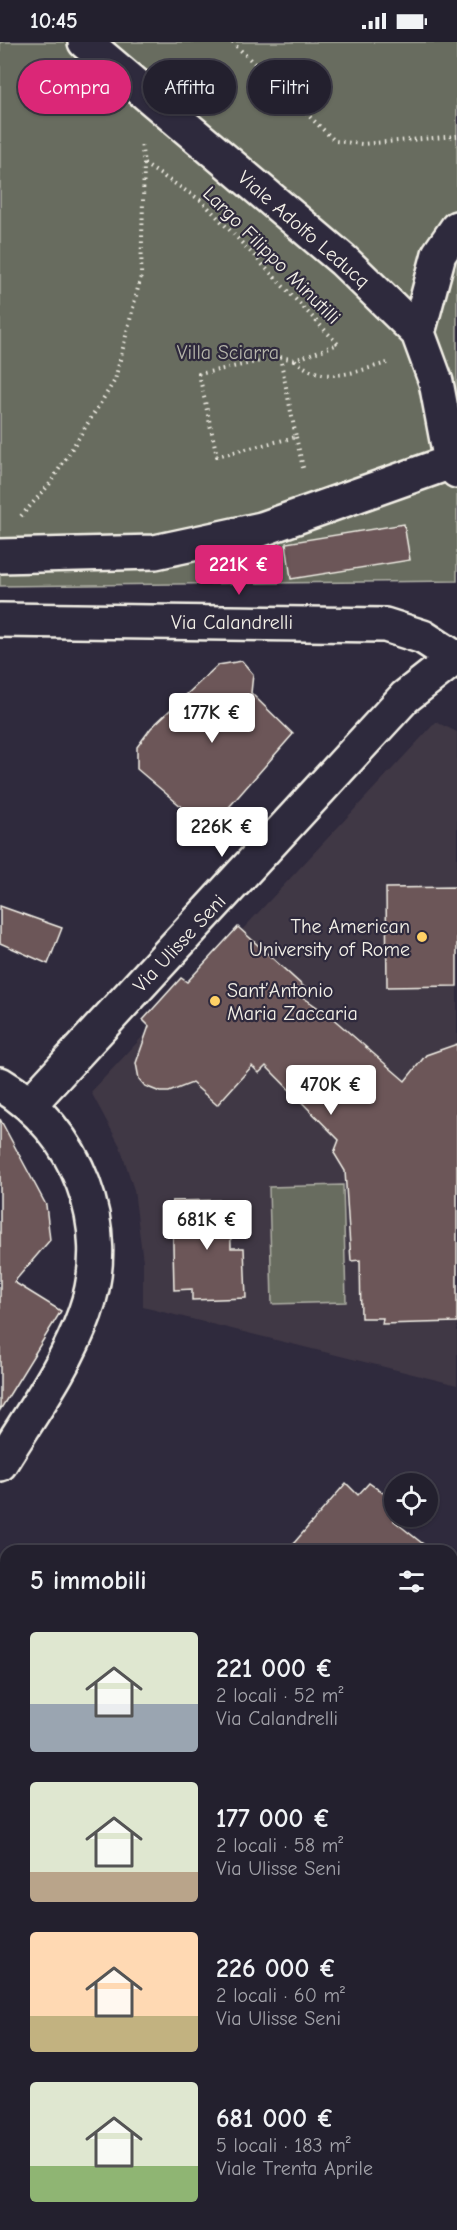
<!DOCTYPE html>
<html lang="it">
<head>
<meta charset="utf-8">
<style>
  body { margin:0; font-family:"Comic Neue",sans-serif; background:#2f2d3a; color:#f1f3f6; height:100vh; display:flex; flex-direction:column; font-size:22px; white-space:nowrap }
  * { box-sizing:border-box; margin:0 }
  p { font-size:20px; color:#a3a3aa }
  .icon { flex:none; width:33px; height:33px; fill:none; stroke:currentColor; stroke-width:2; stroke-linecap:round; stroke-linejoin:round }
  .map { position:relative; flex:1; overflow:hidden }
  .side { position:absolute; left:0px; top:1503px; width:458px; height:686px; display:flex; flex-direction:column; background:#23202e; border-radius:18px 18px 0 0; box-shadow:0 2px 4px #0004,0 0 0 2px #403e4a }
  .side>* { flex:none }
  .guide { position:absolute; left:18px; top:18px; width:422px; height:54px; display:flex; gap:12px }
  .fabs { position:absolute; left:384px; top:1431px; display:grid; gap:12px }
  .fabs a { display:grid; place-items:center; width:54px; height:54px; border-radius:50%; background:#23202e; box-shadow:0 2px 4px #0004,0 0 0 2px #403e4a; font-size:30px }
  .price { position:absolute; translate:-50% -51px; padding:0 14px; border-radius:6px; background:#fff; color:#222; font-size:20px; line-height:39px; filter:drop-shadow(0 2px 3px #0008) }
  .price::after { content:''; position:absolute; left:50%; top:36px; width:18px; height:14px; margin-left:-9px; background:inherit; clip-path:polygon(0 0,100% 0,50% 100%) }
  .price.on { background:#db2777; color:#fff }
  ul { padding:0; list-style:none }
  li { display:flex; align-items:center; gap:18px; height:150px; padding:0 30px }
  li span { display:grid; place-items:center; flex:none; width:168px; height:120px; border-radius:6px; color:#555 }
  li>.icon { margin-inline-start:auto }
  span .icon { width:72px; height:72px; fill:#fffc; stroke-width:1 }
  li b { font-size:26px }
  h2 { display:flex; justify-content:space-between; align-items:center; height:72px; padding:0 30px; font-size:26px }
  .pill { padding:0 21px; border-radius:27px; background:#23202e; box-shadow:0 2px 4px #0004,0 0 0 2px #403e4a; font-size:21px; line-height:54px }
  .pill.on { background:#db2777; color:#fff }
  .status { display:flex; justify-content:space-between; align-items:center; height:42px; padding:0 30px; background:#23202e; direction:ltr }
  .status svg { height:16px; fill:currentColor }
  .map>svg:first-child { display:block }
  .built { fill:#413845 }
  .green { fill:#676c5f; stroke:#aeaea4; stroke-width:1.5 }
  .building { fill:#6c5759; stroke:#f4f1e8; stroke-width:1.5 }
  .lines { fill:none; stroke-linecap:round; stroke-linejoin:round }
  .street-casing { stroke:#f4f1e8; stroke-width:38 }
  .secondary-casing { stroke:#f4f1e8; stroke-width:38 }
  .path { stroke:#f4f1e8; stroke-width:4; stroke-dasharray:1.5 4.5; stroke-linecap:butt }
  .street { stroke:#2f2a3d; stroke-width:33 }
  .secondary { stroke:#2f2a3d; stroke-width:33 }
  .poi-dot { fill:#ffd166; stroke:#2f2a3d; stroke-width:2 }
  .labels { text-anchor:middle; stroke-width:4.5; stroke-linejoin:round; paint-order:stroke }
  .street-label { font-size:20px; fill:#f4f1e8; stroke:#2f2a3d }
  .park-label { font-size:20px; fill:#b5b5aa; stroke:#2f2a3d }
  .poi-label { font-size:20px; fill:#f4f1e8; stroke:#2f2a3d; text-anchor:end }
</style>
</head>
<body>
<div class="status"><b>10:45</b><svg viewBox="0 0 49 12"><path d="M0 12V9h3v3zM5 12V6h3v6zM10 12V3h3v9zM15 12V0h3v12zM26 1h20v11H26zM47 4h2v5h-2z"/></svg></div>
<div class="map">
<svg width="457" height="2188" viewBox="0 0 457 2188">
  <rect width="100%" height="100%" fill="#2f2a3d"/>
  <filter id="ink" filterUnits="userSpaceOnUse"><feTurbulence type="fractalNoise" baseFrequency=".0167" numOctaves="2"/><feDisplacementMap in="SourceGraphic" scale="12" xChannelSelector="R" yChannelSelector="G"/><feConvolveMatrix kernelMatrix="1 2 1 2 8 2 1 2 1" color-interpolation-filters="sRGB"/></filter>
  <g filter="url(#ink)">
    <!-- built -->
    <path class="built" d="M436,680L457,690V1343L143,1265V1219L134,1148L120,1104L91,1050Z"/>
    <!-- green -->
    <path class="green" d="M0,0H457V539L0,544Z
      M343,1143L346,1260L272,1262L269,1145Z
      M457,1787V2188H439L423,2183L452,2182V1793Z"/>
    <!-- building -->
    <path class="building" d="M404,482L410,518L291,537L286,501Z
      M242,619L253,632L251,651L293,692L209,788L137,727V705L151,686L218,623Z
      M457,845V944L387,945L386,846Z
      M0,864L62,886L48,922L0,901Z
      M238,885L305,946L291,947L330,974L405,1039L426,1013L457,1002V1280L382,1282L383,1276H361L360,1218L351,1219L345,1129L334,1111L339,1098L266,1024L259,1031L252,1024L217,1063L192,1041L169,1050H160L145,1044L139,1037L136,1021L149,984L143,978L181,936L187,940Z
      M0,1077L46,1163L50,1198L14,1240L61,1269L0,1368Z
      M230,1158L231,1206H244L246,1256L192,1258V1247L174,1248L172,1159Z
      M346,1441L358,1453L369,1441L394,1459V1479L432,1509H287Z"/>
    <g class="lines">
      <!-- street casing -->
      <g class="street-casing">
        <path id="street" d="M85,0L343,218L418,291L436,340L451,420L457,429
          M418,291L439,212L457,186
          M0,514L155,510L262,487L451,420
          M0,1042C77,1087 116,1185 85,1271C66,1325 30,1373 0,1422
          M30,1062L405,655L456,615
          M452,1719L457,1712
          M68,2188L73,2182"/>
      </g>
      <!-- secondary casing -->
      <g class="secondary-casing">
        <path id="secondary" d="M0,578L385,583L423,595L457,617"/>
      </g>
      <!-- path -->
      <path class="path" d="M232,0L335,99L362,102L457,94
        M144,122L202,159L338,302L295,318C324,344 353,330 387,321
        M280,315L296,395L217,414L199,332L280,315L295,318
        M296,395L304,430
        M21,474L49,443L115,338L141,234L144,122L141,100
        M452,2093L457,2088"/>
      <!-- street -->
      <use href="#street" class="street"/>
      <!-- secondary -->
      <use href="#secondary" class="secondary"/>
    </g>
  </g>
  <!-- markers -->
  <g class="poi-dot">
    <circle cx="422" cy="895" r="6"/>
    <circle cx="215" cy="959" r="6"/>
  </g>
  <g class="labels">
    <!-- street labels -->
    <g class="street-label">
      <text transform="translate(304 187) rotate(41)" y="7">Viale Adolfo Leducq</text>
      <text transform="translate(272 213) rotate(45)" y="7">Largo Filippo Minutilli</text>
      <text x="232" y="587">Via Calandrelli</text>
      <text transform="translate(179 901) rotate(-47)" y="7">Via Ulisse Seni</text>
    </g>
    <!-- park labels -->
    <g class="park-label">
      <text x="228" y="317">Villa Sciarra</text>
    </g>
    <!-- poi labels -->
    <g class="poi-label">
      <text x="410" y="891">The American<tspan x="410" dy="23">University of Rome</tspan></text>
      <text x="227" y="955" text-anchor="start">Sant’Antonio<tspan x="227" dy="23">Maria Zaccaria</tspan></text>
    </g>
  </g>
</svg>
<div class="fabs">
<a><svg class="icon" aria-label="locate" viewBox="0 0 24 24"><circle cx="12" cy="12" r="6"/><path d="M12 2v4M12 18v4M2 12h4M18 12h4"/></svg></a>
</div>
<b class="price on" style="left:239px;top:554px">221K €</b>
<b class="price" style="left:212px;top:702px">177K €</b>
<b class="price" style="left:222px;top:816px">226K €</b>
<b class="price" style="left:331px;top:1074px">470K €</b>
<b class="price" style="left:207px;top:1209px">681K €</b>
<div class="guide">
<a class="pill on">Compra</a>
<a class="pill">Affitta</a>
<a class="pill">Filtri</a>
</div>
<section class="side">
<h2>5 immobili<svg class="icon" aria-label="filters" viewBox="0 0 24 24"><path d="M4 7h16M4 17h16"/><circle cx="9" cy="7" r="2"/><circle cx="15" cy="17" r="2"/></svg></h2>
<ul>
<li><span style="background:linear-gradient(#dfe7d0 60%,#9aa5b1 0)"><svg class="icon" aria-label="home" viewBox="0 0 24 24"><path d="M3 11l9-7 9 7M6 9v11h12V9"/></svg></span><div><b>221 000 €</b><p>2 locali · 52 m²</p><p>Via Calandrelli</p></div></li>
<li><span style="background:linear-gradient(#dfe7d0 75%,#b9a48a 0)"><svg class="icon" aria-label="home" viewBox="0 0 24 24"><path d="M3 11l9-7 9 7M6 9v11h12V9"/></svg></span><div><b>177 000 €</b><p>2 locali · 58 m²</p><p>Via Ulisse Seni</p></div></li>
<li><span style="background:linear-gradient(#ffd9b3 70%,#c2b280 0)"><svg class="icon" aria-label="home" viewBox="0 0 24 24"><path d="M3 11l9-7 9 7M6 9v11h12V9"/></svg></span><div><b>226 000 €</b><p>2 locali · 60 m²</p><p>Via Ulisse Seni</p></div></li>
<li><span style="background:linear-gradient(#dfe7d0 70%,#8fb573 0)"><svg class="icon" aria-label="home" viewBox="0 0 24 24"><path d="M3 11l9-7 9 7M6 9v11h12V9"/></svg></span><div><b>681 000 €</b><p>5 locali · 183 m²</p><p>Viale Trenta Aprile</p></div></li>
</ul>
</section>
</div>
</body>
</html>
